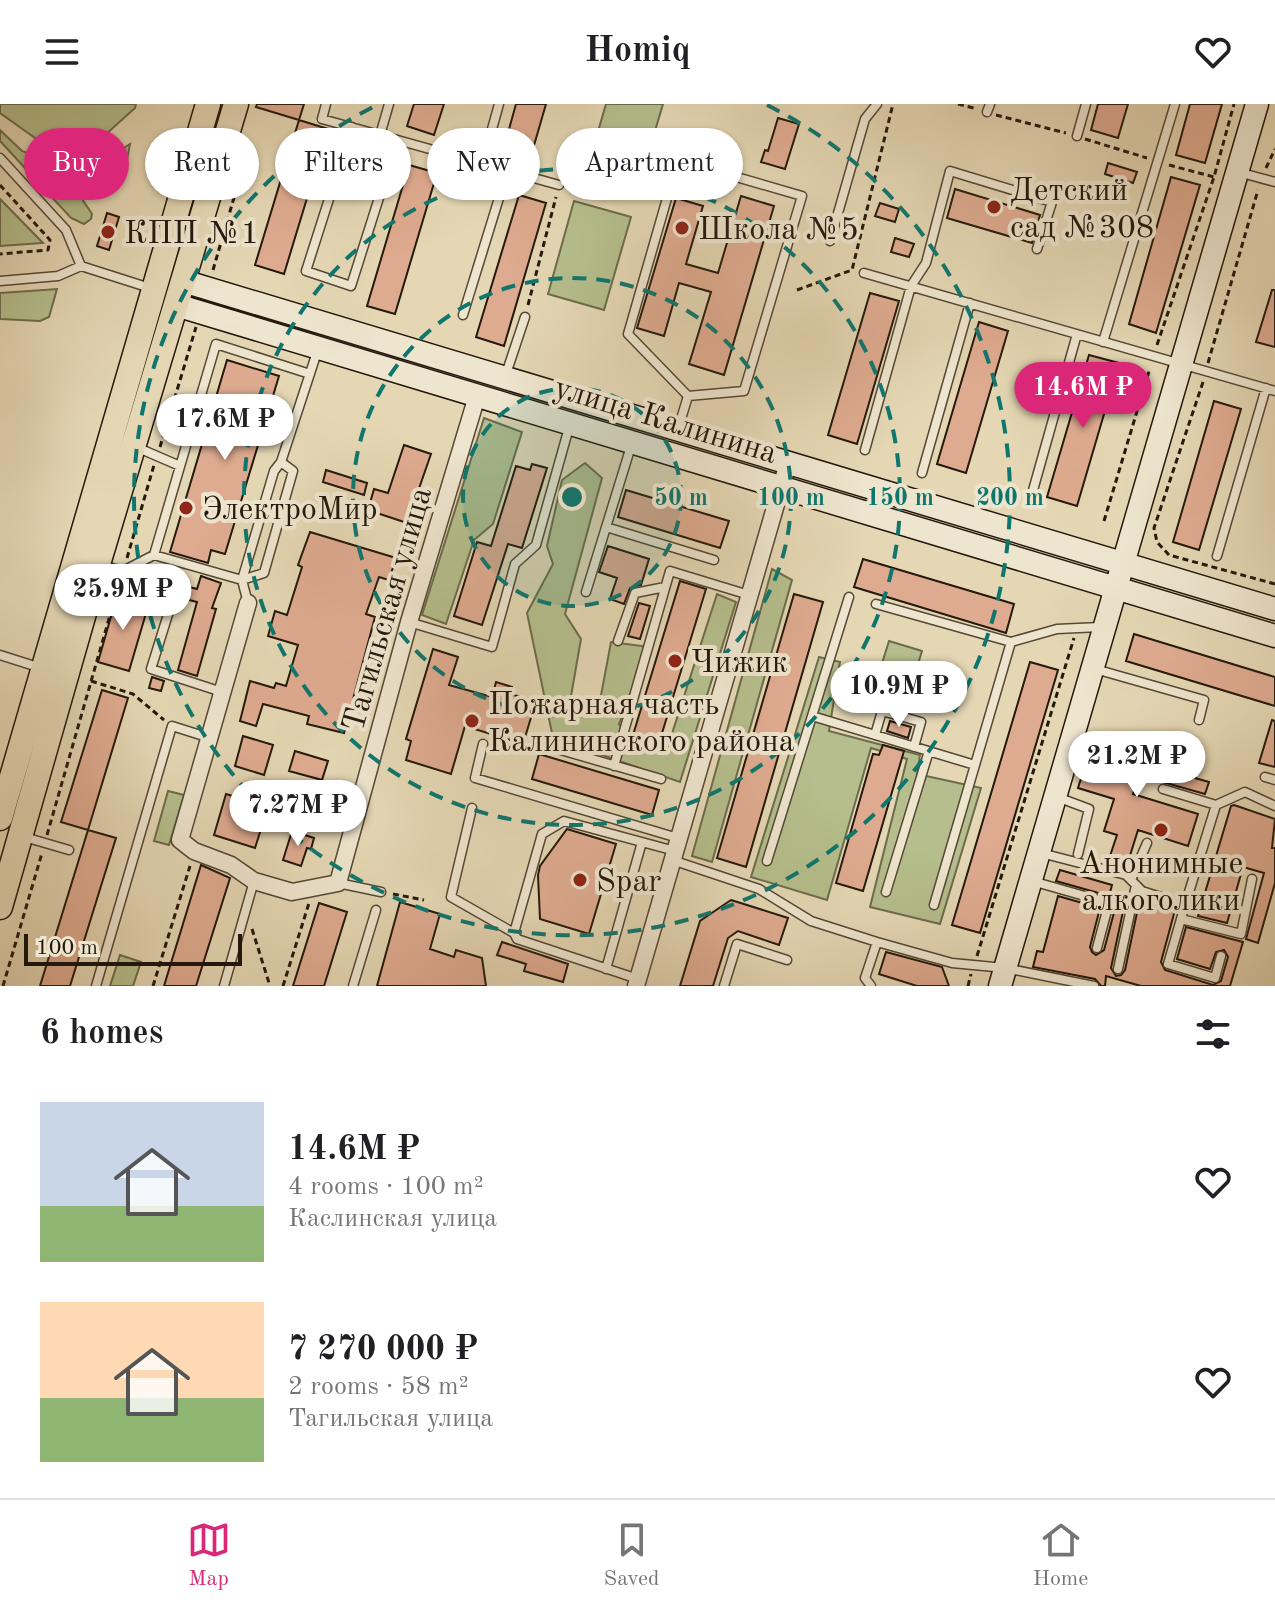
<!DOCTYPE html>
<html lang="en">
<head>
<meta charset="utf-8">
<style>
  body { margin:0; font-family:"Old Standard TT",serif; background:#f2f2f2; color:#202124; height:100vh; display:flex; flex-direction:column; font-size:30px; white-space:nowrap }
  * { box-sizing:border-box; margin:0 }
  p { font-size:26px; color:#757577 }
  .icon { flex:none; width:44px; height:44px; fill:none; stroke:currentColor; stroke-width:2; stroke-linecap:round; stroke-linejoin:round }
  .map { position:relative; height:882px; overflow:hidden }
  .panel { display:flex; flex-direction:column; background:#fff; flex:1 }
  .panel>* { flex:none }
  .top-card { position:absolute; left:24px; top:24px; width:800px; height:72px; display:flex; gap:16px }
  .scale { position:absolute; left:24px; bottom:20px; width:218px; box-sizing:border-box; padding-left:8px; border:4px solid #24190c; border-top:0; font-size:22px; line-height:28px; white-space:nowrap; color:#24190c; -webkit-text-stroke:6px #eee5ce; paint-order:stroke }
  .price { position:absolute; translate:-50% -68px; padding:0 18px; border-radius:28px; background:#fff; color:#222; font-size:26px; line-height:52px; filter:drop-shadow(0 2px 4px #0008) }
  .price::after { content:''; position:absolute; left:50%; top:48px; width:24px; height:18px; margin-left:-12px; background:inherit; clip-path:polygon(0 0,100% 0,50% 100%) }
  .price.current { background:#db2777; color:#fff }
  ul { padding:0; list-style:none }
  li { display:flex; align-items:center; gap:24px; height:200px; padding:0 40px }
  li span { display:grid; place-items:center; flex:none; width:224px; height:160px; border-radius:0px; color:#555 }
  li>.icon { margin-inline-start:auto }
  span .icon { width:96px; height:96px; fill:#fffc; stroke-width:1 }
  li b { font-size:34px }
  h2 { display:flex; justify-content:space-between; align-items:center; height:96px; padding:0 40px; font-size:34px }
  .chip { padding:0 28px; border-radius:36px; background:#fff; box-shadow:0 2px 6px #0004; font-size:28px; line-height:72px }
  .chip.current { background:#db2777; color:#fff }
  header { display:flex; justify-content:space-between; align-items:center; height:104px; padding:0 40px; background:#fff; font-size:36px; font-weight:600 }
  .tabs { display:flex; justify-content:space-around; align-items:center; height:112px; border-top:2px solid #e0e0e0; background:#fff; font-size:22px; color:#757577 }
  .tabs a { display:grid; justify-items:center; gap:4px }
  .tabs .current { color:#db2777 }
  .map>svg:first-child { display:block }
  .green { fill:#b5be8c; stroke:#6c6c4c; stroke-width:2 }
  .building { fill:#dfab90; stroke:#24190c; stroke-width:2 }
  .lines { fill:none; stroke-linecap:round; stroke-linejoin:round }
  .lane-casing { stroke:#544836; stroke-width:11 }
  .street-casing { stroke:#544836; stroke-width:19 }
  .secondary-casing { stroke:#24190c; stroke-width:25 }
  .primary-casing { stroke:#24190c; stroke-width:27 }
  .path { stroke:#24190c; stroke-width:3; stroke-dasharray:6 4; stroke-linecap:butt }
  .lane { stroke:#eee5ce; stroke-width:8 }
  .street { stroke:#eee5ce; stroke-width:16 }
  .secondary { stroke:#eee5ce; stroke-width:22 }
  .primary { stroke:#e5d7b4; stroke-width:24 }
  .ring { fill:none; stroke:#0f766e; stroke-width:4; stroke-dasharray:14 10 }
  .poi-dot { fill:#8f2418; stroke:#eee5ce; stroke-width:3 }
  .labels { text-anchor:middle; stroke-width:8; stroke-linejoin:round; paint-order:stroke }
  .poi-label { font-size:32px; fill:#24190c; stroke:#eee5ce; text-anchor:start }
  .street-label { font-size:32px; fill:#24190c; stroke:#eee5ce }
  .centre { fill:#0f766e; stroke:#eee5ce; stroke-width:4 }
  .ring-label { font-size:24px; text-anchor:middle; font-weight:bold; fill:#0f766e; stroke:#eee5ce; stroke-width:8; stroke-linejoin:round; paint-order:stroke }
</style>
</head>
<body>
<header><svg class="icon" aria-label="menu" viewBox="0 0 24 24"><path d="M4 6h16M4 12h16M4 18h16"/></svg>Homiq<svg class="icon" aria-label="heart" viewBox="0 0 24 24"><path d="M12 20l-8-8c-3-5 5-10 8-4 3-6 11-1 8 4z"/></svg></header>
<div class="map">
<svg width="1275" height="882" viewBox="0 0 1275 882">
  <rect width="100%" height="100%" fill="#e5d7b4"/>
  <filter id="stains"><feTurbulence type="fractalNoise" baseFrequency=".0025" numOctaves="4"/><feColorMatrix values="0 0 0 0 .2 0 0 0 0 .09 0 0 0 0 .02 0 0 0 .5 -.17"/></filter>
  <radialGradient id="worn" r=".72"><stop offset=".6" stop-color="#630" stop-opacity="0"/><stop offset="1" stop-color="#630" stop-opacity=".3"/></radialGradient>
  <!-- green -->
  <path class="green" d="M0,0H136L135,4L94,41L42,39L0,9Z
    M606,0H663L644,64L592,48Z
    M0,26L22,47L47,57L71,59L106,55L130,40L124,72L76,86L92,110L91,115L84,120L71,114L0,37Z
    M0,95L43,139L0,142Z
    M574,97L631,113L604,206L548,190Z
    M57,185L49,213L40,217L0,215V189Z
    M484,314L522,328L493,420L474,436L446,520L422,511Z
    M585,359L602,374L565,510L581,535L570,598L599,602L611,538L650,543L619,620L632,638L667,645L717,490L736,498L680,678L553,634L527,509L553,460L547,442L562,376Z
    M772,465L792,476L712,758L692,752Z
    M889,537L922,547L912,580L879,569Z
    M819,553L840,558L829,627L920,651L917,670L981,684L940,820L870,803L907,655L871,644L827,796L751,773Z
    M168,687L184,691L169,741L154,737Z
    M120,851L141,858L133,882H110Z"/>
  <!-- building -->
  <path class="building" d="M257,0H304L299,16L256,3Z
    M414,0H444L434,31L407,22Z
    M516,0H546L528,62L501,54Z
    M1098,0H1128L1118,34L1091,26Z
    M1190,0H1222L1205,59L1176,51Z
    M778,14L799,20L785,65L761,58L765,46L768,47Z
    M299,16L328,25L284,170L255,161Z
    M1108,59L1137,68L1133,79L1105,70Z
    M409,61L437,69L395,210L367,202Z
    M1171,73L1200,81L1156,229L1129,220Z
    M955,85L1040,111L1032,139L947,114Z
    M519,91L546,99L504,242L476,233Z
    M741,92L774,102L724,271L689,260L711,188L679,179L664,232L637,224L676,94L703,102L686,160L718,169Z
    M880,99L899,105L895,118L875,112Z
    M107,109L119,113L109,146L97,142Z
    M895,134L914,140L909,153L891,148Z
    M1272,186H1275V243L1256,238Z
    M870,189L899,197L857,340L828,331Z
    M979,218L1008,227L966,369L937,360Z
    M1089,251L1119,259L1077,402L1047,393Z
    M227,256L279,272L225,450L211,446L208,459L170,448Z
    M1214,297L1241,305L1199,446L1173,438Z
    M404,341L431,350L407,419L368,406L374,385L388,389Z
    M532,360L547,364L522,444L508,440L482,521L454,512L477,438L491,442L516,362L530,366Z
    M326,366L367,379L364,391L323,378Z
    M626,386L729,417L720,444L618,413Z
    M310,428L396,454L389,476L379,473L366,510L375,513L344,629L307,620L309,612L263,600L256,622L240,617L250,577L274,584L276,579L286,582L298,541L268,532L275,507L287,511L302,463L298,461Z
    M608,442L649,455L641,481L630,484L624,500L610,495L617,474L599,468Z
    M863,455L1014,500L1006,529L854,483Z
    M201,472L221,479L212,504L216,505L197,572L178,566L197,498L158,488L148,482L151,473L197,485Z
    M680,477L706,485L659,639L633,631Z
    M118,488L149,499L129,567L98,558Z
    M794,490L823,498L746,763L717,754Z
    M639,499L650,502L640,535L628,532Z
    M1134,530L1275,573V602L1126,557Z
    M433,545L458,553L449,581L492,593L496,578L512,583L510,590L536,597L523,640L465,622L451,670L406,656L411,637L406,635Z
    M1030,558L1058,566L980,829L952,821Z
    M152,573L164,577L161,587L149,584Z
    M102,586L128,594L88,726L61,718Z
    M1272,616L1275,617V663L1259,659Z
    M890,617L911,623L908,634L887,627Z
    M243,632L273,641L264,671L235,662Z
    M1092,640L1157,660L1156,663L1209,678L1205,690L1138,671L1133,690L1198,710L1188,742L1138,726L1128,758L1110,752L1117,731L1104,727L1114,695L1078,684Z
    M883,641L904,647L863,787L836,779L873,650L879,651Z
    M295,647L328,657L322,676L289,667Z
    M539,650L659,686L652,711L532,675Z
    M226,690L268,703L255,744L214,731Z
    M1234,701L1275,715L1272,744H1275V779L1258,839L1246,835L1264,769L1243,763L1227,819L1198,812L1231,702Z
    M567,725L616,740L589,830L540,815L538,771L540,762Z
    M88,726L116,734L101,782L70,882H40Z
    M292,727L314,734L311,745L307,744L301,762L283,756Z
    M201,761L230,774L196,882H164Z
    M1060,766L1112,781L1109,792L1056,777Z
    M1058,792L1100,804L1090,843L1092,848L1096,851L1104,846L1116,801L1113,794L1125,798L1111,864L1116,872L1121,871L1125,866L1140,794L1175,806L1161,858L1165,866L1213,881L1221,877L1228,853L1224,846L1216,848L1210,865L1177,855L1186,823L1243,838L1230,882H1141L1106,872L1105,882H1101L1095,875L1033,863L1037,847L1043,848Z
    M731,796L788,814L779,841L738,827L728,834L713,882H680L700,817Z
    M400,798L440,810L430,845L454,853L456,846L482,854L486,882H377Z
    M319,799L347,808L324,882H293Z
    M502,838L568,860L563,878L524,867L526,860L497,851Z
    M886,848L942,863L949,882H917L879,870Z"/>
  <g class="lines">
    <!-- lane casing -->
    <g class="lane-casing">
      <path id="lane" d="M326,0L322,15L559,81
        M987,8L990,0
        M352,23L306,167L351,182L397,37
        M380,31L389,0
        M1077,32L1086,0
        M0,54L66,126L81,162L58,172L0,177
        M482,61L499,0
        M1238,68L1275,78
        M830,137L865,15L877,0
        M81,162L150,184
        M864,169L1275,287
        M463,211L507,68
        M1103,238L1175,0
        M505,273L525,213
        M678,325L688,292L744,287L802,92L678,56L628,230L688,292
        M136,343L180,362
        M865,346L911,182L926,159L950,67L1052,98L1037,145
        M922,369L970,199
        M1030,397L1077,230
        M606,423L714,456
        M154,451L216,240L310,270
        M1217,452L1266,284
        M101,461L123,467L154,451L242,476L274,367L281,358L318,245
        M123,467L139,485L170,504L151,565L222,588
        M586,488L632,339
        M248,499L242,476L264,469L293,367L281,358
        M876,500L1011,538
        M409,518L492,543L515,460L536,441L570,320
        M618,537L635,489L665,483
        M0,551L41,564
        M1095,565L1204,596L1199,616
        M812,612L975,661
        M875,631L882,607L921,618L914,643
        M483,640L475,674L678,734
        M540,640L661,675
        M614,662L670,467L749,491
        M1265,673L1275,676
        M1057,693L1089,705L1078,750
        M1216,701L1245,688L1275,702
        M472,704L451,793L514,829
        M285,712L321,684L364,686
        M21,732L69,746
        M1041,749L1126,771L1142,787L1185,801L1216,701L1163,685
        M672,756L759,785L811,817L877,838
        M767,757L849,493
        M1131,776L1147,739
        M1032,777L1109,799L1097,844
        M338,779L381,788
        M886,788L929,647
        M934,801L1011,538L1057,525L1100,523
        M1185,801L1168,860L1215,874L1221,852
        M1181,815L1241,830L1252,775
        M606,865L642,738
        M1118,865L1136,781
        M638,875L517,835L514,829L542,730L564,717L675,747
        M96,882L172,622L210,634
        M224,882L254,777
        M353,882L376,806
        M724,882L737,840L787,856
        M871,882L865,874L877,838L952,859L1005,864L1094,882"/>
    </g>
    <!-- street casing -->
    <g class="street-casing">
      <path id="street" d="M248,499L180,736L194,747L231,761L254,777L292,788L338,779L409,518L477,292
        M636,882L788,359"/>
    </g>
    <!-- secondary casing -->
    <g class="secondary-casing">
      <path id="secondary" d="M183,177L1275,505
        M176,201L1275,532
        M1000,882L1257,0"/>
    </g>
    <!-- primary casing -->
    <g class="primary-casing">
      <path id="primary" d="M0,714L208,0
        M0,803L98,460L236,0"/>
    </g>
    <!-- path -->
    <path class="path" d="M958,0L977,5
      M996,11L1066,29
      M1085,35L1147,54
      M1169,61L1214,73
      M1266,64L1275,45
      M0,81L50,136L48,146L0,150
      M213,166L244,59
      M797,186L852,166L893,0
      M528,201L556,93
      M1157,241L1214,73L1234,0
      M1208,259L1258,86
      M1203,278L1154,424L1157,438L1169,451L1275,480
      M160,343L196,223
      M1104,417L1150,264
      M127,454L154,361
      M91,577L133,590L164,616
      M47,731L119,480
      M393,790L424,796
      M252,825L270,882
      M977,852L1074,534
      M3,882L42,749
      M153,882L190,762
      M283,882L309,799
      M968,882L971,870"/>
    <!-- lane -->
    <use href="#lane" class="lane"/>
    <!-- street -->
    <use href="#street" class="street"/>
    <!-- secondary -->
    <use href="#secondary" class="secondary"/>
    <!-- primary -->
    <use href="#primary" class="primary"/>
  </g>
  <!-- distance rings -->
  <circle cx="572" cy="393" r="109" fill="#0f766e" fill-opacity=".12"/>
  <g class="ring">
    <circle cx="572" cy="393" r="109"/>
    <circle cx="572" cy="393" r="219"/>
    <circle cx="572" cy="393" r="328"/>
    <path d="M767 1A438 438 0 1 1 377 1"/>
  </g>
  <!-- markers -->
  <g class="poi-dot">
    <circle cx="994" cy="103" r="8"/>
    <circle cx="682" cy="124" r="8"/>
    <circle cx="108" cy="128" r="8"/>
    <circle cx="186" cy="404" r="8"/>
    <circle cx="675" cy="557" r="8"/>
    <circle cx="472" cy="617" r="8"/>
    <circle cx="1161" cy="726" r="8"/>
    <circle cx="580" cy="776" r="8"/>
  </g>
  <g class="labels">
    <!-- poi labels -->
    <g class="poi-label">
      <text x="1010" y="96">Детский<tspan x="1010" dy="37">сад №308</tspan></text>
      <text x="698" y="135">Школа №5</text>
      <text x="124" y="139">КПП №1</text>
      <text x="202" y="415">ЭлектроМир</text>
      <text x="691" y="568">Чижик</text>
      <text x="488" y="610">Пожарная часть<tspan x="488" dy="37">Калининского района</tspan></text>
      <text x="1161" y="769" text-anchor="middle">Анонимные<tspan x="1161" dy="37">алкоголики</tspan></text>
      <text x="596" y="787">Spar</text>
    </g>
    <!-- street labels -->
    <g class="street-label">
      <text transform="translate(666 315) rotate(17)" y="11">улица Калинина</text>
      <text transform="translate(386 505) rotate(-74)" y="11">Тагильская улица</text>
    </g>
  </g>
  <circle cx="572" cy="393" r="12" class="centre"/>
  <g class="ring-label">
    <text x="681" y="401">50 m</text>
    <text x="791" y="401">100 m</text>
    <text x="900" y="401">150 m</text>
    <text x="1010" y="401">200 m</text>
  </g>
  <rect width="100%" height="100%" filter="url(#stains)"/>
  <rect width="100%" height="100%" fill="url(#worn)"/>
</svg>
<div class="scale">100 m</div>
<b class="price current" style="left:1083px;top:326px">14.6M ₽</b>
<b class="price" style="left:225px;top:358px">17.6M ₽</b>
<b class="price" style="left:123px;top:528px">25.9M ₽</b>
<b class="price" style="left:899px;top:625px">10.9M ₽</b>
<b class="price" style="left:1137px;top:695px">21.2M ₽</b>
<b class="price" style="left:298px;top:744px">7.27M ₽</b>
<div class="top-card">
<a class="chip current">Buy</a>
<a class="chip">Rent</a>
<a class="chip">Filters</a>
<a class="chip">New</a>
<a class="chip">Apartment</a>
</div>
</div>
<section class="panel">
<h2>6 homes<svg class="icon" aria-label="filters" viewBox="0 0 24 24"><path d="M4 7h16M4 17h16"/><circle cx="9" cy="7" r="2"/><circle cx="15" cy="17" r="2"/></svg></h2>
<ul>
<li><span style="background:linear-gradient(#c9d6e8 65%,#8fb573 0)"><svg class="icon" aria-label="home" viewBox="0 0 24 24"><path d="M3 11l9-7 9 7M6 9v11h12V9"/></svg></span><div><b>14.6M ₽</b><p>4 rooms · 100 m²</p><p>Каслинская улица</p></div><svg class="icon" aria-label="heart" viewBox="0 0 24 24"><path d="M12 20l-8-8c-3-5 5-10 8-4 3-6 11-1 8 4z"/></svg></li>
<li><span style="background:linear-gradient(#ffd9b3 60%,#8fb573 0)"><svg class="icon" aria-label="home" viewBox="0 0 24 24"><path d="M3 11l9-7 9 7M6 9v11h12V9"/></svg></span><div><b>7 270 000 ₽</b><p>2 rooms · 58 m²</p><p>Тагильская улица</p></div><svg class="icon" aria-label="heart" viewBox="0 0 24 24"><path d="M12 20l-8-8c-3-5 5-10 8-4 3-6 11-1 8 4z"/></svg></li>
</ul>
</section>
<nav class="tabs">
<a class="current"><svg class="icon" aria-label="map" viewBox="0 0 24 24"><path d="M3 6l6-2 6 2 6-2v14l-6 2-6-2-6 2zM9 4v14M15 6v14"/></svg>Map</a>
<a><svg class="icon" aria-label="saved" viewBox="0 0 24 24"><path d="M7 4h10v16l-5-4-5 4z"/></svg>Saved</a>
<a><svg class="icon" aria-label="home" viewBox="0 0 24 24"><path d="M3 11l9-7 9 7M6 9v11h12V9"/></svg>Home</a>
</nav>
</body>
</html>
